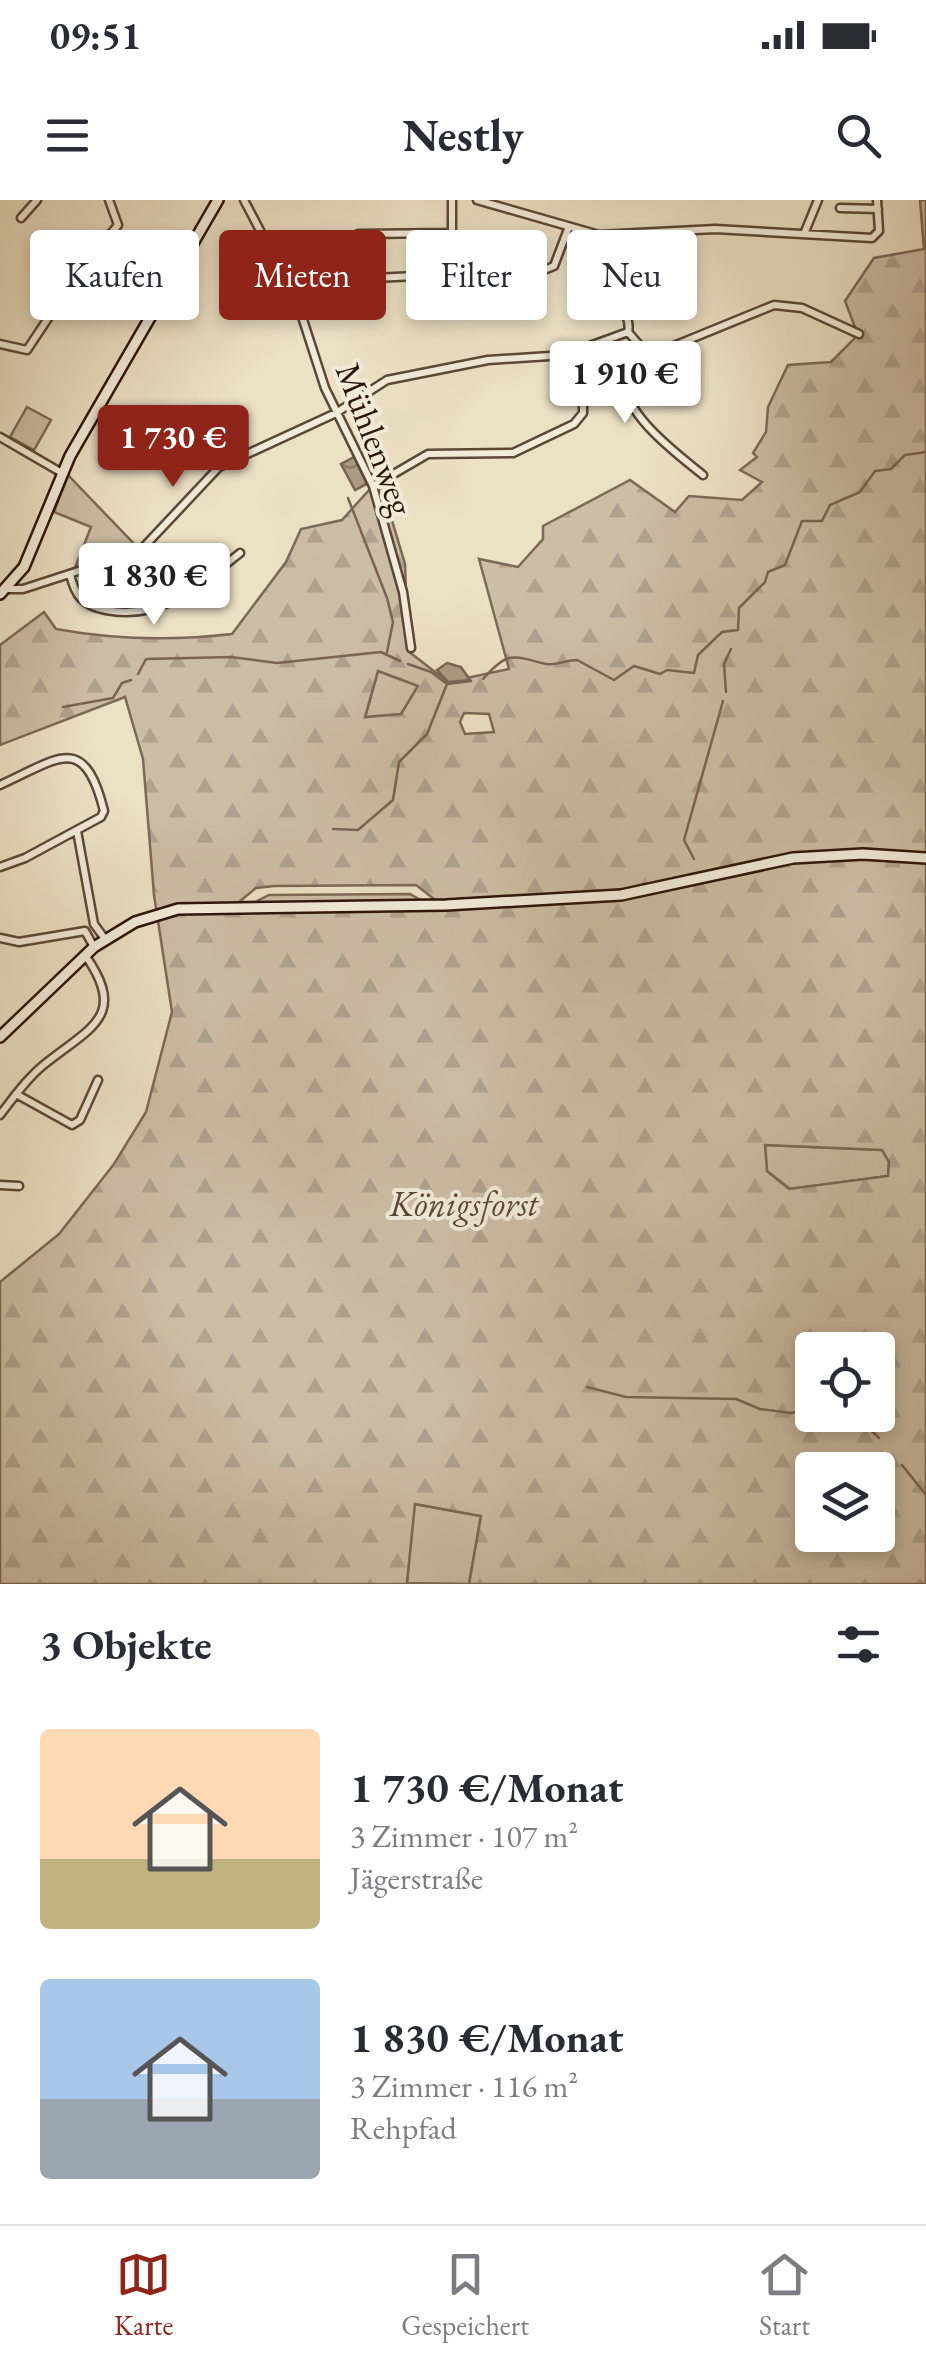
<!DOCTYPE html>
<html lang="de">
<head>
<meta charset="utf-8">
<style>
  body { margin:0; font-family:"EB Garamond",serif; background:#f7f7f7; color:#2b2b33; height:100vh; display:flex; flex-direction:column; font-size:38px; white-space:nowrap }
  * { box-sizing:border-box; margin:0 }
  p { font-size:32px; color:#7c7c81 }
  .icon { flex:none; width:55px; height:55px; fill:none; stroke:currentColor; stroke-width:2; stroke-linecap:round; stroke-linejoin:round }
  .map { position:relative; height:1384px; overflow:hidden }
  .side { display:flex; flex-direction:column; background:#fff; flex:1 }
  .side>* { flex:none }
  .banner { position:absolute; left:30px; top:30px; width:868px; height:90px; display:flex; gap:20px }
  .fabs { position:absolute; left:795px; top:1132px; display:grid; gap:20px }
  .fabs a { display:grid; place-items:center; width:100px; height:100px; border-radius:10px; background:#fff; box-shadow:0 5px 15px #0003; font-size:50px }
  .price { position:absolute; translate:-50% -85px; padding:0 22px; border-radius:10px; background:#fff; color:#222; font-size:32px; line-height:65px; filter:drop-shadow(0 2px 5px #0008) }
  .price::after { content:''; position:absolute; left:50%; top:60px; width:30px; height:22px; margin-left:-15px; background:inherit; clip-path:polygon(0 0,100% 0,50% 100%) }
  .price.active { background:#8f2418; color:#fff }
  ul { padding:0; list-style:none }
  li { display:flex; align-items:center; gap:30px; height:250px; padding:0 40px }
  li span { display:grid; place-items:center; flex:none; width:280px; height:200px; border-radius:10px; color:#555 }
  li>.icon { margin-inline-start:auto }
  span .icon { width:120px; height:120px; fill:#fffc; stroke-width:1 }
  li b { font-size:42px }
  h2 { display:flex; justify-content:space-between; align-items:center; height:120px; padding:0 40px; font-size:42px }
  .pill { padding:0 35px; border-radius:10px; background:#fff; box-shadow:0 5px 15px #0003; font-size:35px; line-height:90px }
  .pill.active { background:#8f2418; color:#fff }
  .status { display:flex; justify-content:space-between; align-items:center; height:70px; padding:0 50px; background:#fff; direction:ltr }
  .status svg { height:28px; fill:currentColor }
  header { display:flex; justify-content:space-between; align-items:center; height:130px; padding:0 40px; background:#fff; font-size:45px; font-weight:700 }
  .tabs { display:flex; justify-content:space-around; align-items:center; height:140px; border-top:2px solid #e1e1e2; background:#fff; font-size:28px; color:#7c7c81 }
  .tabs a { display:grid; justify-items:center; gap:5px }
  .tabs .active { color:#8f2418 }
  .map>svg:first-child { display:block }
  .green { fill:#ccbda5; stroke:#7c6956; stroke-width:2.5 }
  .forest { fill:url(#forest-firs); stroke:#7c6956; stroke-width:2.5; fill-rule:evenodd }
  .water { fill:url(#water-waves); stroke:#796552; stroke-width:2.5 }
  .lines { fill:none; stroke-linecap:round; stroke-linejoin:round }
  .stream { stroke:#796552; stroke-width:2.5 }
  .street-casing { stroke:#5d4836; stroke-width:11 }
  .secondary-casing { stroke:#2d1507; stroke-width:14 }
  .street { stroke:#f3ebd9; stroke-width:6 }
  .secondary { stroke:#f3ebd9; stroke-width:9 }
  .labels { text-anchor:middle; stroke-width:8; stroke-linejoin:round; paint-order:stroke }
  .street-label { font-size:35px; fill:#2d1507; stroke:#f3ebd9 }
  .park-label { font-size:35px; font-style:italic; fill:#5d4736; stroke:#f3ebd9 }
</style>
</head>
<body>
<div class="status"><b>09:51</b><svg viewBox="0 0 49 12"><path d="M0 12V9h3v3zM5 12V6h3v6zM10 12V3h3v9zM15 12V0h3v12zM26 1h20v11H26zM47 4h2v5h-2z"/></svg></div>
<header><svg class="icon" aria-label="menu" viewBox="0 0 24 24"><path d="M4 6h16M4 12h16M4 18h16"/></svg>Nestly<svg class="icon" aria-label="search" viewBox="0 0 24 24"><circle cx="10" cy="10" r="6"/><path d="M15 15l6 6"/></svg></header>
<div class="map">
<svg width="926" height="1384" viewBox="0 0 926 1384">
  <defs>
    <pattern id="forest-firs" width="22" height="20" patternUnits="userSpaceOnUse" patternTransform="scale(2.5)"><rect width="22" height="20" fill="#ccbda5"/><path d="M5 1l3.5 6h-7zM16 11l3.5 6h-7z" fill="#b0a28d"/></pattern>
    <pattern id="water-waves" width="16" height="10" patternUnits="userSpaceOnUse" patternTransform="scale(2.5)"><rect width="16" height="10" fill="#ab9b84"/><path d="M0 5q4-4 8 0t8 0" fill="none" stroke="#8c7d6a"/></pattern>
  </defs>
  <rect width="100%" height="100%" fill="#ece0c5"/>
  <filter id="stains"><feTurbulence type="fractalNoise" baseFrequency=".002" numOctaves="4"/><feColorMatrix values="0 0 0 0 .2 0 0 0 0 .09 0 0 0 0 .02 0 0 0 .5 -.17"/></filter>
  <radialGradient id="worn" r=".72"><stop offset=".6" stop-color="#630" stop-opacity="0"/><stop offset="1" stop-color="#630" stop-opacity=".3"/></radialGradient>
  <!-- green -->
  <path class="green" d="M27,207L51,220L34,250L10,237Z
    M68,275L138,348L75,368L91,327L54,312Z
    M378,471L419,486L401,514L365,518Z
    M765,945L883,950L889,962L888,976L790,989L767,971Z
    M414,1304L481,1316L469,1384L407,1383Z"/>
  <!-- forest -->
  <path class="forest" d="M920,0H926V1384H469L481,1316L415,1304L407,1382L412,1384H0V1082L59,1034L114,964L146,912L172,812L154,695L143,559L125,497L0,545V445L44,412L56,429C116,440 172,441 232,434L286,362L301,329L342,320L370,289L382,287L405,364L408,451L448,482L509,469L479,359L518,367L543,339V326L630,280L675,312L689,296L742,300L762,282L740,270L757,257L753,253L766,232L768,207L788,165L831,162L858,135L845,101L874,58L924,49ZM378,471L418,486L401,514L365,517ZM464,513L489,514L494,532L465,534L460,522ZM416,685L438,702H424L410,694L269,695L255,702H239L256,688L274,686ZM765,945L882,950L889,962L888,976L789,989L767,971ZM812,1150H878V1215H812ZM812,1270H878V1335H812Z"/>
  <!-- water -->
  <path class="water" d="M354,257L367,284L355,290L341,264Z
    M447,463L461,467L470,480L448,482L437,470Z"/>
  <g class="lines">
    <!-- stream -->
    <path class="stream" d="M348,298L387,398L393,422L387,452
      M408,464L431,472L447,484L471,481
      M138,474L146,459L231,457L277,463L381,452L400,461
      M483,479C509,450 512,456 546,464C554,466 567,460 577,460L614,480L634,466L660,474L667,470L694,473L698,455L722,432L738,430L739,408L765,382L768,372L785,365L802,321H822L830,305L860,292L875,271L891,269L905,255L926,252
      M726,492L724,464L731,449
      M63,507L113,498L122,483L131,480
      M333,629L358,630L393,600L399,562L427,534L447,484
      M694,659L684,640L723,501
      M587,1187L626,1197L736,1199L760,1209L791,1213L812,1209
      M855,1215L879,1238
      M902,1265L926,1295"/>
    <!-- street casing -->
    <g class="street-casing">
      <path id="street" d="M244,0L297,101L325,188L373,286L403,392L411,448
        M477,0L599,35L715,29L872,38L879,31L877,0
        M840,8L878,9
        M21,18L37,0
        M358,34L452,33V0
        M804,34L818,0
        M599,35C597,69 634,113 628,132
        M86,64L118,25L109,0
        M374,78L544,70L554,66L568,29
        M628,132L649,156L626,177C618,211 680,256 703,275
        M0,144L27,150L76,76
        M649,156L774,105L802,108L859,134
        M0,237L62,273
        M373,286L428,254L513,253L574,224L583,213V202L565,155
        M70,374C75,396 83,406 106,410C161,421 198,386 240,353
        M7,389H23L140,351L219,267L336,213L387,180L488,160L565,155L628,132
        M0,585C58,559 84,531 104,611L101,617L25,658L0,667
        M77,631L94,724L105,739
        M0,738L19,742L85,731L94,747
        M16,894L72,925L80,920L98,880
        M0,915C14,897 28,877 46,863C91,827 128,816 85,755
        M0,985L19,986"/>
    </g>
    <!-- secondary casing -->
    <g class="secondary-casing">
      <path id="secondary" d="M0,394L24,367L70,256L218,0
        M0,837L94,747L135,722L178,709L446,705L621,695L793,658L863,654L926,658"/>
    </g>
    <!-- street -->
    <use href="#street" class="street"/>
    <!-- secondary -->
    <use href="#secondary" class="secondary"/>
  </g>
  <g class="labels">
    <!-- street labels -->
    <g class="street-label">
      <text transform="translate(375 239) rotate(69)" y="12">Mühlenweg</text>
    </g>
    <!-- park labels -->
    <g class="park-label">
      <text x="464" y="1016">Königsforst</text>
    </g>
  </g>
  <rect width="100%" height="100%" filter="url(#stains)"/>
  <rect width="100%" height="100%" fill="url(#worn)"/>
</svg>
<div class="fabs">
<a><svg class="icon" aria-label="locate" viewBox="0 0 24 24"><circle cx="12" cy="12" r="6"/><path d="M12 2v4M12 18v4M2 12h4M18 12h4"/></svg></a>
<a><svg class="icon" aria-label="layers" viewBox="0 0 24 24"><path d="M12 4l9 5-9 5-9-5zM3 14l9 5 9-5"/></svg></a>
</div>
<b class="price" style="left:625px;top:226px">1 910 €</b>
<b class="price active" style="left:173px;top:290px">1 730 €</b>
<b class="price" style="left:154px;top:428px">1 830 €</b>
<div class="banner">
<a class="pill">Kaufen</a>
<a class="pill active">Mieten</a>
<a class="pill">Filter</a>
<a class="pill">Neu</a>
</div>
</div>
<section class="side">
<h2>3 Objekte<svg class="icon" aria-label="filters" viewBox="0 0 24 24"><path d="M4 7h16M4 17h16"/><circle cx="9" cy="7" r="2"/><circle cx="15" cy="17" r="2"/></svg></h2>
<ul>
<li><span style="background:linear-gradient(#ffd9b3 65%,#c2b280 0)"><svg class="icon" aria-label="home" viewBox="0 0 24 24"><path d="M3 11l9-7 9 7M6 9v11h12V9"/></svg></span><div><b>1 730 €/Monat</b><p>3 Zimmer · 107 m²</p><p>Jägerstraße</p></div></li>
<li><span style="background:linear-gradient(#a9c7e8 60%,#9aa5b1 0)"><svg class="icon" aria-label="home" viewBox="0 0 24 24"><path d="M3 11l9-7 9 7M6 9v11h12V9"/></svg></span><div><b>1 830 €/Monat</b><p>3 Zimmer · 116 m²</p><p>Rehpfad</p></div></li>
</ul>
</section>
<nav class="tabs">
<a class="active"><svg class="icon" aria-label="map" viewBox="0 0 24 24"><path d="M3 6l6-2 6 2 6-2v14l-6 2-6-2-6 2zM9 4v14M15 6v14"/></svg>Karte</a>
<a><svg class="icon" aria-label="saved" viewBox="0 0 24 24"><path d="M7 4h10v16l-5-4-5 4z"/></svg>Gespeichert</a>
<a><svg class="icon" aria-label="home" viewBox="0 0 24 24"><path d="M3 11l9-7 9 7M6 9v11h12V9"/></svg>Start</a>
</nav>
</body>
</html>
